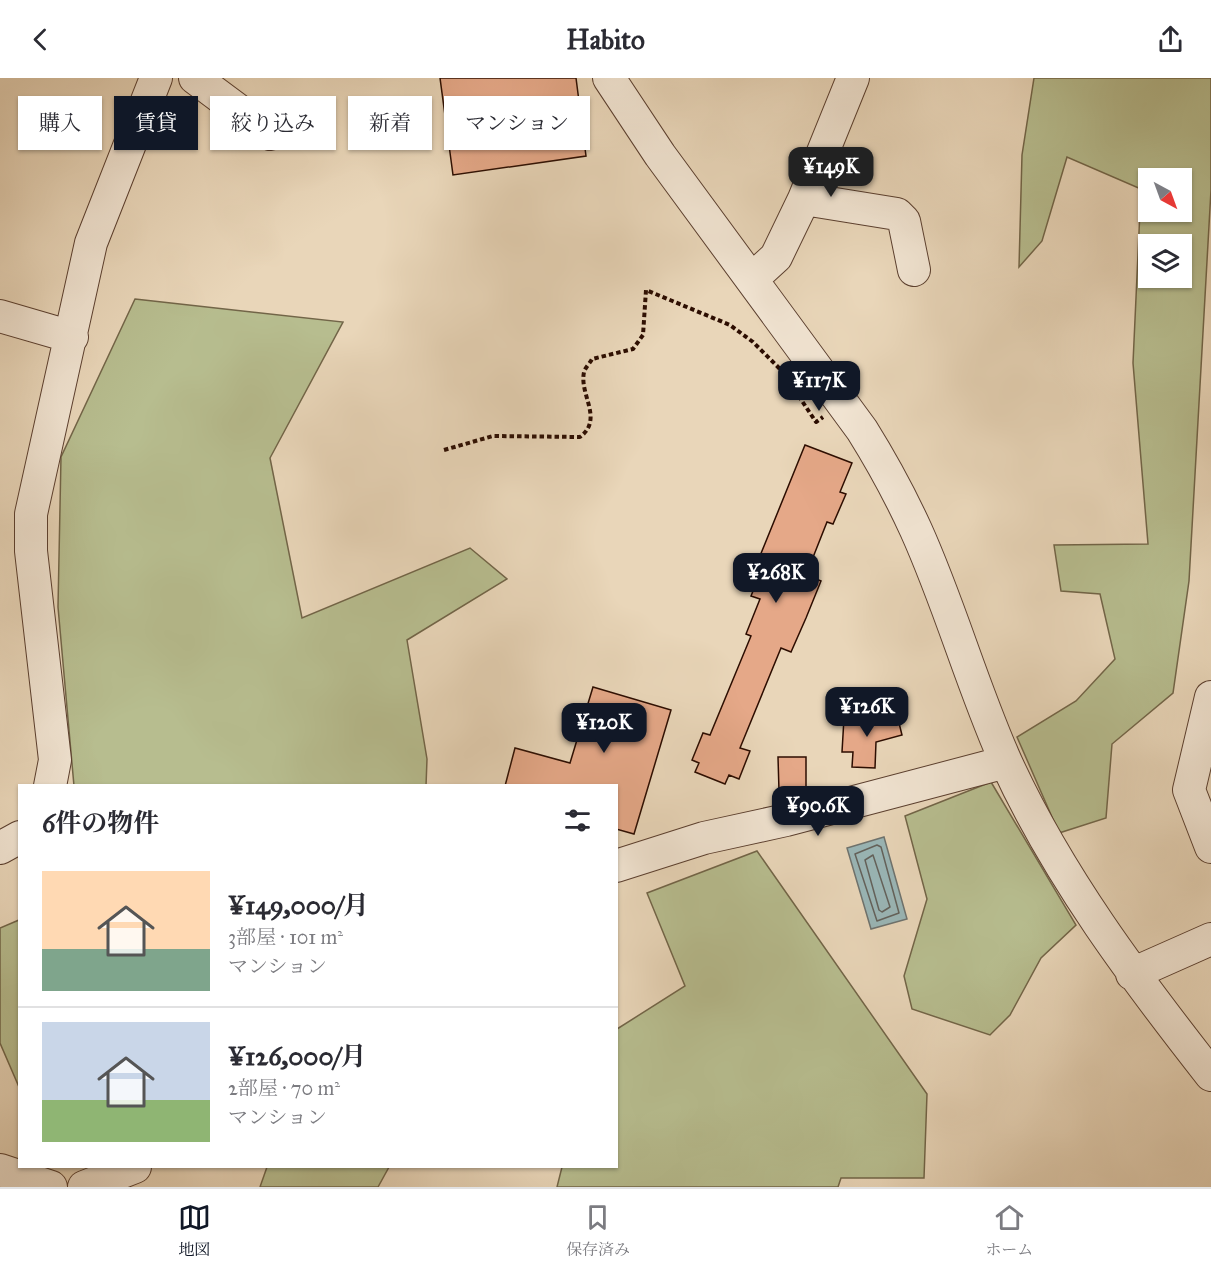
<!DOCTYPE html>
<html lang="ja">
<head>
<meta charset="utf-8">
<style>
  body { margin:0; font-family:"IM FELL Great Primer","Noto Serif JP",serif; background:#f7f7f7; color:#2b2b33; height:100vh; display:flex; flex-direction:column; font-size:22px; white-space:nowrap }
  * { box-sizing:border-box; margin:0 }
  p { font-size:20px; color:#7c7c81 }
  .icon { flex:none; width:33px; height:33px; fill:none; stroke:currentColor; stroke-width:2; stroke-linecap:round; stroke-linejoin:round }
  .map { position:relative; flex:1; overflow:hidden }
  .drawer { position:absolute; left:18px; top:706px; width:600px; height:384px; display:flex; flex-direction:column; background:#fff; border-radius:0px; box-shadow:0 2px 4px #0004 }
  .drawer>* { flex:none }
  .hud { position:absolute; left:18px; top:18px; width:600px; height:54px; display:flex; gap:12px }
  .needle { width:39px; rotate:139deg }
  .controls { position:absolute; left:1138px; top:90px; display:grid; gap:12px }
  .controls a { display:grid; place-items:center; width:54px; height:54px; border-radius:0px; background:#fff; box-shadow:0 2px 4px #0004; font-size:30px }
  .price { position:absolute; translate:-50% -51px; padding:0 14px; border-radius:12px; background:#111827; color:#fff; font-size:20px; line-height:39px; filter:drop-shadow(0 2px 3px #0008) }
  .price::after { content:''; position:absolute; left:50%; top:36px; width:18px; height:14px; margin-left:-9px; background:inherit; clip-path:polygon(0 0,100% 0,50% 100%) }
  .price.active { background:#222; color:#fff }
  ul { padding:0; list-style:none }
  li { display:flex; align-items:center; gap:18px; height:150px; padding:0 24px }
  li+li { border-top:2px solid #e1e1e2 }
  li span { display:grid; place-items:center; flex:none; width:168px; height:120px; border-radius:0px; color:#555 }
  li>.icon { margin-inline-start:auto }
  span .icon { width:72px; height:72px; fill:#fffc; stroke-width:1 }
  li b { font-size:26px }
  h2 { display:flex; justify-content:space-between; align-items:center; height:72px; padding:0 24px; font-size:26px }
  .tag { padding:0 21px; border-radius:0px; background:#fff; box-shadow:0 2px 4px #0004; font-size:21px; line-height:54px }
  .tag.active { background:#111827; color:#fff }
  header { display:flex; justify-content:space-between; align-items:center; height:78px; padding:0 24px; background:#fff; font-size:27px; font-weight:700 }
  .tabs { display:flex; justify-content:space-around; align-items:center; height:84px; border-top:2px solid #e1e1e2; background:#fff; font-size:16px; color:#7c7c81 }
  .tabs a { display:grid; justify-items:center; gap:3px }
  .tabs .active { color:#111827 }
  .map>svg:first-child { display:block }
  .green { fill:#b7bd8f; stroke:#726548; stroke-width:1.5; fill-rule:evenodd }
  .water { fill:#9ab7b8; stroke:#6e736f; stroke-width:1.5 }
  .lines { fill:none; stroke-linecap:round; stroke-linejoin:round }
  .shore { stroke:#63625c; stroke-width:1.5 }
  .building { fill:#e5a888; stroke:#2c0d01; stroke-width:1.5 }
  .minor-casing { stroke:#5b3f2f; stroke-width:34 }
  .path { stroke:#2c0d01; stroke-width:4; stroke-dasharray:4.5 3; stroke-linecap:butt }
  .minor { stroke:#f1e4d2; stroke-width:32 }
</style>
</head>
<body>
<header><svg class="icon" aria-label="back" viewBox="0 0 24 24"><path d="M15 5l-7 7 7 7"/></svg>Habito<svg class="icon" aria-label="share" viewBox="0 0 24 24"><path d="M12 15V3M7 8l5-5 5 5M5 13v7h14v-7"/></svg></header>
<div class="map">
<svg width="1211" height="1109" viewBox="0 0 1211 1109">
  <rect width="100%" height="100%" fill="#e9d6b9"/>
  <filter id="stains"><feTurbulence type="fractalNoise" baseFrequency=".00333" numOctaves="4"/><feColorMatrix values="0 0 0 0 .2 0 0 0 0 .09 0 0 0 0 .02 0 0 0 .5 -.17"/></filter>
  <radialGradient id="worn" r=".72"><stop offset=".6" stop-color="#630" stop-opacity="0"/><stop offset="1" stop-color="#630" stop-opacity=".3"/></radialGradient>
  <!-- green -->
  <path class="green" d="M1034,0H1211V112L1189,503L1173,615L1112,666L1106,740L1059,755L1017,659L1076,623L1115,581L1100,516L1061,513L1054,467L1148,466L1133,285L1141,111L1067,79L1042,163L1019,189L1022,77ZM1149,100H1182V134H1149ZM1149,166H1182V200H1149Z
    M135,221L343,244L270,380L302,540L470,470L507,501L407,562L427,681L426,708H74L58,529L61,379Z
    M991,704L1076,847L1041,880L1010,937L990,957L912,931L904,898L927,821L905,738Z
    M757,773L927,1016L924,1100H841L838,1109H557L562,1089H616L617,951L685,908L647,815Z
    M19,842V1009L0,965V850Z
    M267,1089H389L378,1109H260Z"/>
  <!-- water -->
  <path class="water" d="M884,759L907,841L871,851L847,770Z"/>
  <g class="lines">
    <!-- shore -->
    <path class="shore" d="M877,767L881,769L899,835L877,843L855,776Z
      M873,777L890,829L882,834L879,832L865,782Z"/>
  </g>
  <!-- building -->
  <path class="building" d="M440,0H576L586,78L453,97Z
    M805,367L852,385L840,414L846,416L833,446L827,444L806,497L821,503L806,540L791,574L781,570L740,670L750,673L739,701L729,697L725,706L695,694L699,685L692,682L703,655L710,657L751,558L746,556L760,521L751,518L753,513L747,510Z
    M593,609L671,632L634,756L616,751V708H505L515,670L570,685Z
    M844,640L898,641L902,657L876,664L875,690L852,689L853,674H842Z
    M778,679H806V712L779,713Z"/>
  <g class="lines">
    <!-- minor casing -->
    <g class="minor-casing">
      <path id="minor" d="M195,0L270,56
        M609,0L660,77L862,352C882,384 900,417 916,452C950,527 972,608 1006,684C1058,798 1134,899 1211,997
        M804,121L897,136L904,143L914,192
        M752,201L776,179L804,121L853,0
        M0,238L72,259
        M1211,619L1189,712L1211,769
        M50,708L55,682L31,473V436L91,165L156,0
        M0,770L20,759
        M616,788L704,760L786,742L1006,684
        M1132,896L1211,861
        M0,1092L51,1109
        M84,1109L135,1089"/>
    </g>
    <!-- path -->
    <path class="path" d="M444,372L493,358L580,359C604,341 579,317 584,294C585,290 590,285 592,281L633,271L643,257L646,212L730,247L753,264L782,293L816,344L823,339"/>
    <!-- minor -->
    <use href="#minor" class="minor"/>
  </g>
  <rect width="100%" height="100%" filter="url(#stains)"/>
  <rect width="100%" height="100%" fill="url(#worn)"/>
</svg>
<div class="controls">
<a><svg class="needle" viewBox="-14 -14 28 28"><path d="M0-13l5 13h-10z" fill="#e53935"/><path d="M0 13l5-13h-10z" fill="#7c7c81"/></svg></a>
<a><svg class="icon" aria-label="layers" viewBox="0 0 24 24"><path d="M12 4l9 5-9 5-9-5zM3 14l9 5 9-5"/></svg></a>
</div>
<b class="price active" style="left:831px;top:120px">¥149K</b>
<b class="price" style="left:819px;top:334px">¥117K</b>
<b class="price" style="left:776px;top:526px">¥268K</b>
<b class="price" style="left:867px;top:660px">¥126K</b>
<b class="price" style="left:604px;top:676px">¥120K</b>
<b class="price" style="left:818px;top:759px">¥90.6K</b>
<div class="hud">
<a class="tag">購入</a>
<a class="tag active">賃貸</a>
<a class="tag">絞り込み</a>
<a class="tag">新着</a>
<a class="tag">マンション</a>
</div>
<section class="drawer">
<h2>6件の物件<svg class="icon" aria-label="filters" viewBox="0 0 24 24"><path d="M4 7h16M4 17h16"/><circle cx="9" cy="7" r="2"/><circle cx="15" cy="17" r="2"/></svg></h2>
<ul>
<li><span style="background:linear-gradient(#ffd9b3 65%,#7fa58c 0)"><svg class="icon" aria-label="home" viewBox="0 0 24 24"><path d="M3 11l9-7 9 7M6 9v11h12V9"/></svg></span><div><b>¥149,000/月</b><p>3部屋 · 101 m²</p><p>マンション</p></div></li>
<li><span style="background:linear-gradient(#c9d6e8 65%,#8fb573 0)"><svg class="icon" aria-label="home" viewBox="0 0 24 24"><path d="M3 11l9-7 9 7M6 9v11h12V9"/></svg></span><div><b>¥126,000/月</b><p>2部屋 · 70 m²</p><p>マンション</p></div></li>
</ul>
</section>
</div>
<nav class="tabs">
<a class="active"><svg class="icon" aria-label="map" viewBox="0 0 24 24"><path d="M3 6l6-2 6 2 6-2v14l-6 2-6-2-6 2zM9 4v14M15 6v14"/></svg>地図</a>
<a><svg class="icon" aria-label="saved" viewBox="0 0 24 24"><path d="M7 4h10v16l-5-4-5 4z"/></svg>保存済み</a>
<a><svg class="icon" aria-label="home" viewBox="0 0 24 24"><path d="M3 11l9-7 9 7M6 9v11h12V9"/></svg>ホーム</a>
</nav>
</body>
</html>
